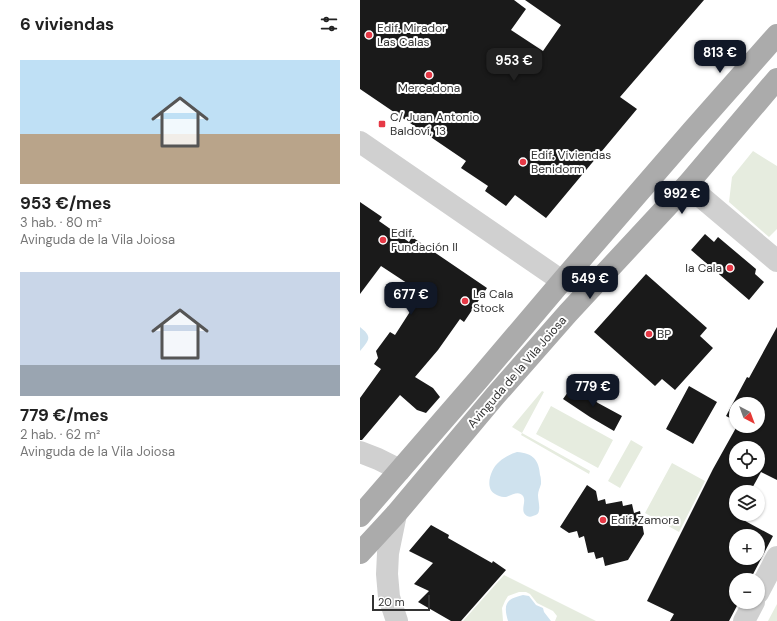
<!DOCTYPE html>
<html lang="es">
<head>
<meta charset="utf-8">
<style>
  body { margin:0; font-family:"DM Sans",sans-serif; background:#f6f6f6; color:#222; height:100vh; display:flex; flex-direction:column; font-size:15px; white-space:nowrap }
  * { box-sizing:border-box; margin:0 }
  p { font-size:13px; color:#767676 }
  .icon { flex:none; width:22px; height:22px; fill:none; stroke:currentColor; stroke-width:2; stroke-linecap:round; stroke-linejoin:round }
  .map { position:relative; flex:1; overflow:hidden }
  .panel { display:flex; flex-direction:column; background:#fff; width:360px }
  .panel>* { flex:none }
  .needle { width:26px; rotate:139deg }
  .buttons { position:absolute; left:369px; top:397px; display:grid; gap:8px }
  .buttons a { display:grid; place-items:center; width:36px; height:36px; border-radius:50%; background:#fff; box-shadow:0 1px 3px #0004; font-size:20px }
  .scale { position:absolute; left:12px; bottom:10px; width:58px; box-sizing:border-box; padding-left:4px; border:2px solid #333; border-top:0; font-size:11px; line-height:14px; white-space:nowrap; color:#333; -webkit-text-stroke:3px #fff; paint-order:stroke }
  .price { position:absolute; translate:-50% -34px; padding:0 9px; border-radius:8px; background:#111827; color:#fff; font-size:13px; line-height:26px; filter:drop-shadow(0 1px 2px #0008) }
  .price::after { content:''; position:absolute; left:50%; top:24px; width:12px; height:9px; margin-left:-6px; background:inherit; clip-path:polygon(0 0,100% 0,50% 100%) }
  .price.current { background:#222; color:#fff }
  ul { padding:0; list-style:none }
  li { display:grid; align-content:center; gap:8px; height:212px; padding:0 20px }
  li span { display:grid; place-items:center; height:124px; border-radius:0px; color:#555 }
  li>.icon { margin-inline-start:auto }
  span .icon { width:72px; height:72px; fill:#fffc; stroke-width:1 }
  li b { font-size:17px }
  h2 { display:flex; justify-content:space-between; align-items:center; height:48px; padding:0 20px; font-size:17px }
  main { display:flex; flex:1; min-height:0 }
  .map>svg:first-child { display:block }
  .green { fill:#e6ecdf }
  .water { fill:#cfe2ee }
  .building { fill:#1a1a1a; fill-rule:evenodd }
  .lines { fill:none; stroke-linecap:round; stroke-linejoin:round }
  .minor { stroke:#d0d0d0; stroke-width:22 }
  .major { stroke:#ababab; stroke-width:22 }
  .poi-dot { fill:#e63946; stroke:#fff; stroke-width:1.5 }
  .labels { text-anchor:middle; stroke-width:4; stroke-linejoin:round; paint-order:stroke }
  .poi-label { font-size:12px; fill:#333; stroke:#fff; text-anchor:start }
  .street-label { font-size:12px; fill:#333; stroke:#fff }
</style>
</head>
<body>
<main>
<section class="panel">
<h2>6 viviendas<svg class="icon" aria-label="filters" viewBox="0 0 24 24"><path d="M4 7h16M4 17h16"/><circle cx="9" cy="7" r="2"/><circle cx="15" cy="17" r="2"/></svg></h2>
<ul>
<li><span style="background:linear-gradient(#bfe0f5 60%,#b9a48a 0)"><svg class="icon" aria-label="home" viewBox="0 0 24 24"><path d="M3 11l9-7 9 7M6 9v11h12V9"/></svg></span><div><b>953 €/mes</b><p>3 hab. · 80 m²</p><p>Avinguda de la Vila Joiosa</p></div></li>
<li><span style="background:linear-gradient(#c9d6e8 75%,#9aa5b1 0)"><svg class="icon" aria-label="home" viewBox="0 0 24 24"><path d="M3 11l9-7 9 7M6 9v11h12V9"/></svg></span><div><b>779 €/mes</b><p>2 hab. · 62 m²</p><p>Avinguda de la Vila Joiosa</p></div></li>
</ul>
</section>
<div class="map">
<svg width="417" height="621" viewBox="0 0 417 621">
  <rect width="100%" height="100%" fill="#fff"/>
  <!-- green -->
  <path class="green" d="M393,151L417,166V229L409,237L369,202L372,177Z
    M182,391L184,392L162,433L230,471L229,474L161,435L162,433L152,427Z
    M191,406L253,440L238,468L176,434Z
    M271,440L283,447L260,488L248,481Z
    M312,463L345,481L319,532L285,513Z
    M144,575L236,621H195L197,616L193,611L177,603L170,594L166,592H159L148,596L145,601L142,608L143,621H103Z
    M417,604V621H408Z"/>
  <!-- water -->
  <path class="water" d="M0,327C13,337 9,340 0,351Z
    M157,452C173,453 179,460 180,475C181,477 181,481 181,484C180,488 178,491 178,495C178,500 180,506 179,510C179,514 176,515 173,516C171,517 169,517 167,516C159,511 167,502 163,496C158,489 150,497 144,497C141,497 137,495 135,494C124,488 131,468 139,462C144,457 151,454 157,452Z
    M163,595L169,596L176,605L183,608L184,612L191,621H148C143,604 146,599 163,595Z"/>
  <!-- building -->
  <path class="building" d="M0,0H154L166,9L151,30L183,51L201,25L165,0H344L260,97L277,109L186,218L155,195L146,206L125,191L128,186L101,168L106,161L0,89Z
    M0,202L22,217L19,221L49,242L52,237L127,288L104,322L100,319L78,350L55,377L73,388L80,397L66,413L57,410L40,395L2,440H0V398L21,369L14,364L18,358L16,351L30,332L35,335L62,293L21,266L0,294Z
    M345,234L354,242L358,237L396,269L395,274L404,282L389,300L331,250Z
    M286,274L347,328L340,336L353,348L315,390L302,379L295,386L234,332Z
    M417,327V480L401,472L390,492H376V516L413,536L390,580H376V602H379L369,621H310L314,614L287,601L353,469L377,426H398V404H376V421L366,416L387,377L389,378ZM376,448H398V470H376ZM376,536H398V558H376Z
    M213,385L238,403L262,416L254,431L230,417L203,399Z
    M329,386L357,402L333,444L306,429Z
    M227,485L236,491L238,501L245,499L246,504L262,501L263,506L272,504L274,513L280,511L284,534L268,560L245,566L243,557L236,559L234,552L228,553L224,536L219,538L217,531L209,533L200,527Z
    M71,525L89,535L88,538L132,563L133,561L146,570L101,621H91L58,602L69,591L54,584L73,563L49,551Z"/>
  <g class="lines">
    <!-- minor -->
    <path class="minor" d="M0,142L202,281
      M327,185L417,261
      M0,452L18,459L40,470
      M36,514L28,553L27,574L29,597L37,621
      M398,593L417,557
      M384,621L394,602"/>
    <!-- major -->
    <path class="major" d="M0,516L118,380L202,281L332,131L417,35
      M0,553L36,514L135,396L208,313L327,185L417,79"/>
  </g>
  <!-- markers -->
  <g class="poi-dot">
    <circle cx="9" cy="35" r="4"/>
    <circle cx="69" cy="75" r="4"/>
    <rect x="18" y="120" width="8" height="8" rx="2"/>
    <circle cx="163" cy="162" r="4"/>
    <circle cx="23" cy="240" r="4"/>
    <circle cx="370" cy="268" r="4"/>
    <circle cx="105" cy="301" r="4"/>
    <circle cx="289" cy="334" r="4"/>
    <circle cx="243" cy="520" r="4"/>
  </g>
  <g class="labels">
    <!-- poi labels -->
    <g class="poi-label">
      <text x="17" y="32">Edif. Mirador<tspan x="17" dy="14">Las Calas</tspan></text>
      <text x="69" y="92" text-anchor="middle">Mercadona</text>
      <text x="30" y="121">C/ Juan Antonio<tspan x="30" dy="14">Baldoví, 13</tspan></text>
      <text x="171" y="159">Edif. Viviendas<tspan x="171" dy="14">Benidorm</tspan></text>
      <text x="31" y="237">Edif.<tspan x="31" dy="14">Fundación II</tspan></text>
      <text x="362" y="272" text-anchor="end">la Cala</text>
      <text x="113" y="298">La Cala<tspan x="113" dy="14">Stock</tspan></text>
      <text x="297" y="338">BP</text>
      <text x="251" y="524">Edif. Zamora</text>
    </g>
    <!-- street labels -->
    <g class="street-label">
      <text transform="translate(157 372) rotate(-49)" y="4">Avinguda de la Vila Joiosa</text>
    </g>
  </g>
</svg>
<div class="buttons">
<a><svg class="needle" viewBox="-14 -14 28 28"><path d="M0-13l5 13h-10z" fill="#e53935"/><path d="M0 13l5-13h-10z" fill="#767676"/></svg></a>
<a><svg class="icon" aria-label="locate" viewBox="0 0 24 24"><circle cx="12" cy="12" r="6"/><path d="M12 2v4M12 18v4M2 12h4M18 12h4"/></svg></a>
<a><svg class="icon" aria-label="layers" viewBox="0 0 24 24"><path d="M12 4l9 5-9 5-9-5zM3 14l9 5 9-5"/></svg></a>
<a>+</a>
<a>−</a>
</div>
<div class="scale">20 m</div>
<b class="price" style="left:360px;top:74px">813 €</b>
<b class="price current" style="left:154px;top:82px">953 €</b>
<b class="price" style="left:322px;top:215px">992 €</b>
<b class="price" style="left:230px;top:300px">549 €</b>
<b class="price" style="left:51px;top:316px">677 €</b>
<b class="price" style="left:233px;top:408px">779 €</b>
</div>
</main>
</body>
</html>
